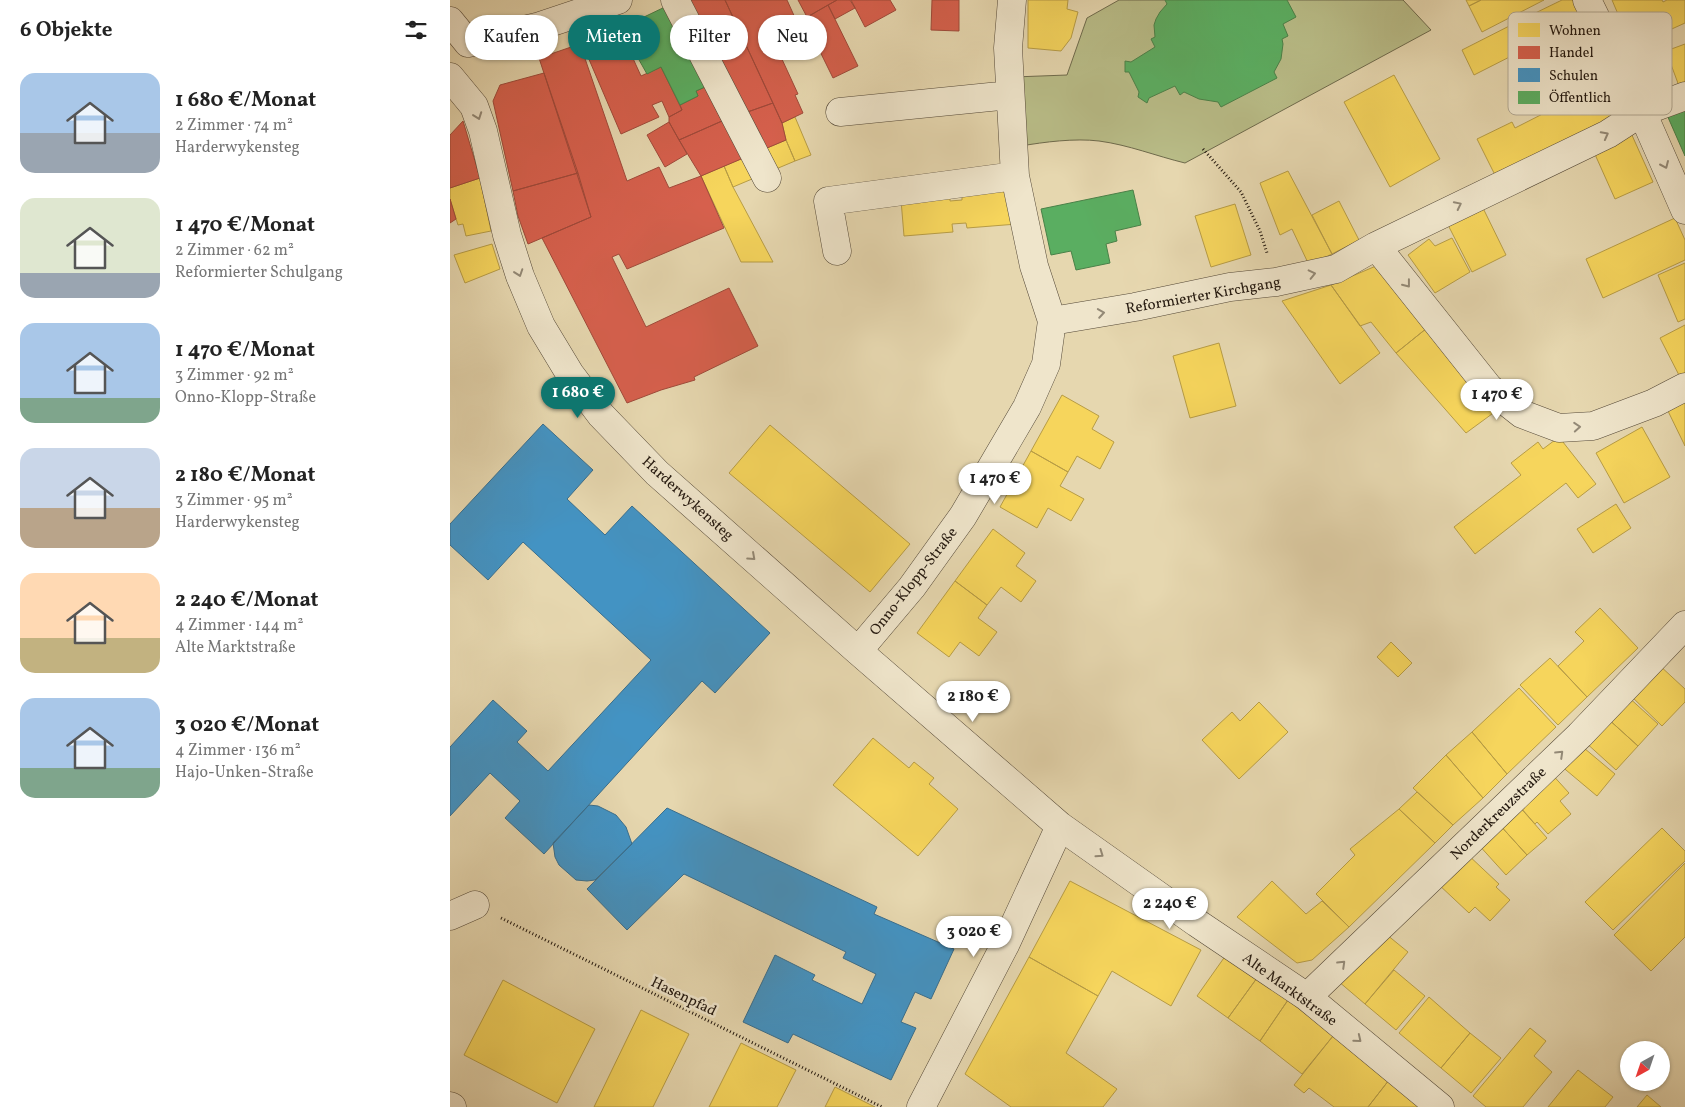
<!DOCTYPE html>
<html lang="de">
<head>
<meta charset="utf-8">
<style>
  body { margin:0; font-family:Vollkorn,serif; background:#f2f2f2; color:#222; height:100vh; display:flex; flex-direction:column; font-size:19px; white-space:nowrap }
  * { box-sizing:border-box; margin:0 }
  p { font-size:16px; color:#767676 }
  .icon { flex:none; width:28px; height:28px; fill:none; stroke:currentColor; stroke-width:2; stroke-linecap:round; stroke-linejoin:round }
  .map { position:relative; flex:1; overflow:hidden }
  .panel { display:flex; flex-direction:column; background:#fff; width:450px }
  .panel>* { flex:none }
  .guide { position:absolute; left:15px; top:15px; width:475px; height:45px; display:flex; gap:10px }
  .needle { width:32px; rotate:220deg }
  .fabs { position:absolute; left:1170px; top:1041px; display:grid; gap:10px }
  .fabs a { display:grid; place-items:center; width:50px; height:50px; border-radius:50%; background:#fff; box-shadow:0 1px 4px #0004; font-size:25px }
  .price { position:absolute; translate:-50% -42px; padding:0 11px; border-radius:18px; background:#fff; color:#222; font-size:16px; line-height:32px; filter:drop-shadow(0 1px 2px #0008) }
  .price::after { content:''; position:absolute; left:50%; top:30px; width:15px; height:11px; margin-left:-8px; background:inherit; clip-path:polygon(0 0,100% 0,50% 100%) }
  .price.active { background:#0f766e; color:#fff }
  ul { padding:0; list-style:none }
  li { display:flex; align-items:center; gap:15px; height:125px; padding:0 20px }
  li span { display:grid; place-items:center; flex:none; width:140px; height:100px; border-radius:15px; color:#555 }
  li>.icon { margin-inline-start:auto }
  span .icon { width:60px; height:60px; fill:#fffc; stroke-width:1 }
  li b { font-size:21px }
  h2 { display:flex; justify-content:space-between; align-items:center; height:60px; padding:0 20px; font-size:21px }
  .chip { padding:0 18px; border-radius:22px; background:#fff; box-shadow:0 1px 4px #0004; font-size:18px; line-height:45px }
  .chip.active { background:#0f766e; color:#fff }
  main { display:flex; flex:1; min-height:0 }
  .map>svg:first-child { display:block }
  .green { fill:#b9bd88; stroke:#6e6a4c }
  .homes { fill:#f6d55c; stroke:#b79c45 }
  .shops { fill:#d6604d; stroke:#a04a3a }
  .schools { fill:#4393c3; stroke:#396e8d }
  .public { fill:#5aae61; stroke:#4a8148 }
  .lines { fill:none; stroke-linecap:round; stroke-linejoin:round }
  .minor-casing { stroke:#544837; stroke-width:29 }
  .path { stroke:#23180f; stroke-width:3; stroke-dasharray:1 2.5; stroke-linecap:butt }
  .minor { stroke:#efe5cb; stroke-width:28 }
  .oneway { stroke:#938976 }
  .labels { text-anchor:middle; stroke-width:5; stroke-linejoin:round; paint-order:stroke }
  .street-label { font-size:15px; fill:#23180f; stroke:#efe5cb }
  .key { fill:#efe5cb; stroke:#b2a893; stroke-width:1 }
  .key-label { font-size:14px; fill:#23180f }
</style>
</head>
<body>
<main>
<section class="panel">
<h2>6 Objekte<svg class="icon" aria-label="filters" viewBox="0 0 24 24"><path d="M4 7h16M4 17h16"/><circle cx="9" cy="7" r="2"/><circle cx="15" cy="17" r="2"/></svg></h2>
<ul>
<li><span style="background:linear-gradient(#a9c7e8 60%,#9aa5b1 0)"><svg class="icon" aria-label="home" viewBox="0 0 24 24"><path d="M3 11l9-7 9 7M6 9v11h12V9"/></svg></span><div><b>1 680 €/Monat</b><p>2 Zimmer · 74 m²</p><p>Harderwykensteg</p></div></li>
<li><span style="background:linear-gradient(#dfe7d0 75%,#9aa5b1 0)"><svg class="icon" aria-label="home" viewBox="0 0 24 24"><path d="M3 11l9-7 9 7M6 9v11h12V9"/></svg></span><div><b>1 470 €/Monat</b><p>2 Zimmer · 62 m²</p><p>Reformierter Schulgang</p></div></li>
<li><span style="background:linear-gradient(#a9c7e8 75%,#7fa58c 0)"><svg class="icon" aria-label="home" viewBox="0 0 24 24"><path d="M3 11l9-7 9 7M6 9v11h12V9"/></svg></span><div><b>1 470 €/Monat</b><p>3 Zimmer · 92 m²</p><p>Onno-Klopp-Straße</p></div></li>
<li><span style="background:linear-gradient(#c9d6e8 60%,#b9a48a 0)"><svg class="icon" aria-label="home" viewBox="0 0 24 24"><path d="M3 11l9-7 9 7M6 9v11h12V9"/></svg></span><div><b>2 180 €/Monat</b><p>3 Zimmer · 95 m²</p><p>Harderwykensteg</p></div></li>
<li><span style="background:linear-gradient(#ffd9b3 65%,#c2b280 0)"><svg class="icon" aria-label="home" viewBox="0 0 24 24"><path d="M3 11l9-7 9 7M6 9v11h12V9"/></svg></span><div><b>2 240 €/Monat</b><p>4 Zimmer · 144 m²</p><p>Alte Marktstraße</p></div></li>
<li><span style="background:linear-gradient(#a9c7e8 70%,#7fa58c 0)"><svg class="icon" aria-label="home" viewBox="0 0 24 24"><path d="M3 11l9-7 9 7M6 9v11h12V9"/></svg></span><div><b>3 020 €/Monat</b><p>4 Zimmer · 136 m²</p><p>Hajo-Unken-Straße</p></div></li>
</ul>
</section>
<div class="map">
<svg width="1235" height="1107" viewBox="0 0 1235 1107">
  <rect width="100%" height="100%" fill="#e6d7af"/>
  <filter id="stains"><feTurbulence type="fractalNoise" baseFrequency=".004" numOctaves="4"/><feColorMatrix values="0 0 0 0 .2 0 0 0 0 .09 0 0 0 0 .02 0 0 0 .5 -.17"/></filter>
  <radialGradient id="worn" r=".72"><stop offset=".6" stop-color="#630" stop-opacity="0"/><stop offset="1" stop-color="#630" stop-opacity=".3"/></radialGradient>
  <!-- green -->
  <path class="green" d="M669,0H953L981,30L735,163C706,156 679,145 649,141C625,138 594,142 571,146L564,77L617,75L637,18Z"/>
  <!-- homes -->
  <path class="homes" d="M578,0H618L617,9L628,12L621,38L611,51L578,48Z
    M1016,0H1031L1019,6Z
    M1031,0H1094L1032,32L1019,6Z
    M1112,0H1123L1135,23L1089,46L1075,18Z
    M1162,0H1212L1213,2L1217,0H1235V23L1182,47Z
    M1075,18L1087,43L1024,75L1012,50Z
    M1235,44V84L1229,86L1216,51Z
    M1157,67L1179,111L1046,177L1027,139L1062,122L1065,128L1130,95L1125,83Z
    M944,75L990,159L940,187L894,102Z
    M345,117L361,155L345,161L336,140L332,123Z
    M1181,133L1203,182L1165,199L1143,150Z
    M336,140L345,161L283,187L274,166Z
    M274,166L283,187L323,262H291L251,176Z
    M838,171L882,254L859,265L842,229L830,235L810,183Z
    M30,178L41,231L16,236L13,224L8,225L0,199V188Z
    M564,189L567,224L517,228L516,223L502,224L503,232L454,236L451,200L500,196V201L512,200V193Z
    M889,201L909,240L882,254L862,215Z
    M785,204L801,255L761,267L745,216Z
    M1032,206L1056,255L1022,272L997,223Z
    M1225,218L1235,240V260L1153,298L1136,259Z
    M1002,238L1020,272L985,293L958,255L979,239L985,246Z
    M42,244L50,269L15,283L4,255Z
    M1235,263V319L1228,322L1208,275Z
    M926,266L977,328L946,353L921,322L910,326L881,285Z
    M881,285L930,353L890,384L832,301Z
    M1235,325V380L1232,381L1210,338Z
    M977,328L1046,411L1016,433L946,353Z
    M769,343L786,406L740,418L723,356Z
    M612,395L649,416L642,429L664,442L650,469L627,456L618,472L581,451Z
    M1235,399V446L1217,409Z
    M320,425L460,544L420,592L279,473Z
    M1192,427L1220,477L1174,503L1146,453Z
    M1109,437L1146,484L1128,498L1116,483L1025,554L1004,527L1071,475L1061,463L1088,442L1093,449Z
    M581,451L618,472L610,486L634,499L621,521L598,508L587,528L550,507Z
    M1166,504L1181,528L1143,553L1127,529Z
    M543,529L575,553L566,566L586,581L571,602L551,587L537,605L505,581Z
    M505,581L537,605L528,618L547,632L529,656L510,642L499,657L467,633Z
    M1150,608L1188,648L1137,697L1108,666L1134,641L1125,632Z
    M941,642L962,663L948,677L927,657Z
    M1100,658L1137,697L1108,725L1070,685Z
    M1208,664L1235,689V702L1212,726L1179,694Z
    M1069,688L1106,727L1057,774L1022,732Z
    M1176,695L1208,724L1188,746L1156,717Z
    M809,702L838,732L789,779L752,740L782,712L790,721Z
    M1156,717L1188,746L1166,770L1134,741Z
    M1022,732L1057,774L1033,798L996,755Z
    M423,738L459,768L464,762L484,778L479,784L508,809L468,856L383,785Z
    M1128,743L1165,774L1147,796L1110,765Z
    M996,755L1033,798L1003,825L963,788Z
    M1099,771L1119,793L1110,801L1121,814L1098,834L1087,822L1085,824L1065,801Z
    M967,792L1003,825L985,843L949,809Z
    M1068,805L1097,838L1077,855L1048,823Z
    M949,809L985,843L899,927L866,894L905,855L900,849Z
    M1048,823L1077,855L1056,875L1027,843Z
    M1212,828L1235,851V861L1163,930L1135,902Z
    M1016,853L1049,884L1046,887L1060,900L1040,921L1025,907L1019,913L987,883Z
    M1235,863V937L1201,971L1164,935Z
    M620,881L751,950L721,1006L662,971L648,996L579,957Z
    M822,881L856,914L872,901L899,927L862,960L847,963L787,917Z
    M931,930L958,952L915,1004L888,981Z
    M776,955L807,978L778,1018L747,996Z
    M579,957L648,996L616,1053L667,1089L653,1107H561L515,1074Z
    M944,970L975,996L946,1030L915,1004Z
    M807,978L838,1000L810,1041L778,1018Z
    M53,980L145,1029L107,1103L14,1055Z
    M979,997L1020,1033L991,1068L949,1033Z
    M838,1000L883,1036L852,1074L810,1041Z
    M191,1010L239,1034L203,1107H144Z
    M1080,1028L1096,1041L1084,1056L1102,1072L1073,1107H1036L1023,1096Z
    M1020,1033L1051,1058L1021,1093L991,1068Z
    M883,1036L939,1080L918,1107H884L859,1088L854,1093L844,1085Z
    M291,1043L346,1070L327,1107H259Z
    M1128,1070L1163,1097L1155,1107H1098Z
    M939,1080L972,1107H918Z
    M385,1087L425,1107H375Z
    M1197,1095L1211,1107H1187Z"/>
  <!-- shops -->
  <path class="shops" d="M229,0H275L323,103L272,121L249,76Z
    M275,0H337L351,31L325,44L348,94L345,95L353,113L332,123Z
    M348,0H387L357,17Z
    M387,0H400L405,8L385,19L378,5Z
    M401,0H440L446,10L415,27Z
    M482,0H509V31L481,30Z
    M378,5L408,66L383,78L354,19Z
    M170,30L191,76L211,67L232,110L219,117L212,101L202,105L209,117L171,134L132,43Z
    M130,44L177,181L209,167L219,188L251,176L274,228L177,269L169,254L162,257L196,327L279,288L308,346L244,377L245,380L211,390L177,403L92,238L141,217L89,58Z
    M94,73L128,173L63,191L43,101L50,85Z
    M255,87L272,121L229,140L219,122V117L232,110L230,105L248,96L246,91Z
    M323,103L332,123L336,140L251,176L229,140L272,121Z
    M13,121L30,178L0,188V135Z
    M219,122L237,154L215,167L197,135Z
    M128,173L141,217L78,244L68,216L63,191Z
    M0,199L6,219L0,223Z"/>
  <!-- schools -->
  <path class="schools" d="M93,424L143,470L117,499L155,535L182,506L320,633L265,693L252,681L94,854L55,818L70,801L40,773L0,816V747L43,700L77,731L67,742L98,771L201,660L73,542L38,580L0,545V524Z
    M139,805L148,806L166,815L176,827L182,844L145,880L137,881L126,880L109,865L105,857L103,843Z
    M217,808L427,907L424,914L504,949L481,999L465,992L451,1022L466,1028L441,1080L343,1034L338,1043L293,1022L325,955L365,975L362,980L412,1004L426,974L393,958L396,952L234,874L177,930L137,889Z"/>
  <!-- public -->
  <path class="public" d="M715,0H837L846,17L833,24L838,36L832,39L833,44L831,59L824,72L827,78L771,107L768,102L749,99L734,92L730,95L725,86L699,98L697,103L688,97L689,92L679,72H675V61L681,62L705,47L701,39L705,37L704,25L706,19L710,12L717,4Z
    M217,6L255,87L246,91L248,96L230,105L211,67L197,74L171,28Z
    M1235,108V156L1217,115Z
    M683,190L691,225L665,231L667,241L656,244L660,263L626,270L621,251L601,255L591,209Z"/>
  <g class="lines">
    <!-- minor casing -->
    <g class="minor-casing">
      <path id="minor" d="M225,0L317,178
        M1137,0L1192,112L1235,210
        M0,21L18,43
        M18,43L87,27L168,0
        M0,77L24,106L33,131L57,235L70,276L91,326L120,374L151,415L207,473L408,651L610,826L747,923L857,997L990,1107
        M390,112L560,95
        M926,246L1039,388L1072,414L1109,428L1143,426L1204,403L1235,387
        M387,251L378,201L565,176
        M602,321L685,307L780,287L826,282L886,269L926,246L1158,134L1192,112L1235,96
        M408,651L462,587L513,516L577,407L596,364L602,321L584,266L565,176L558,48L562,0
        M0,916L25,905
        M857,997L1130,735L1235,625
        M0,1106L2,1107
        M471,1107L556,943L610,826"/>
    </g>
    <!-- path -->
    <path class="path" d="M753,149L791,192L810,231L817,253
      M51,918L432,1107"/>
    <!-- minor -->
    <use href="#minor" class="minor"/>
  </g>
  <!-- one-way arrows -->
  <defs><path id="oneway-chevron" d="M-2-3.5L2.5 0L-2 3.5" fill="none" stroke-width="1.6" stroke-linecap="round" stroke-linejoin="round" transform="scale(1.25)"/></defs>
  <g class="oneway">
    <use href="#oneway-chevron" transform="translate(28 116) rotate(70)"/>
    <use href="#oneway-chevron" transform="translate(1155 135) rotate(-28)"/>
    <use href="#oneway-chevron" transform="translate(1215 165) rotate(66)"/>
    <use href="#oneway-chevron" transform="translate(1008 205) rotate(-26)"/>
    <use href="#oneway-chevron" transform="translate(69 273) rotate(71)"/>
    <use href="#oneway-chevron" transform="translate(862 274) rotate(-13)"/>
    <use href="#oneway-chevron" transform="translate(957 284) rotate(52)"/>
    <use href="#oneway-chevron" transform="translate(651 313) rotate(-9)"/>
    <use href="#oneway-chevron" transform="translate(1127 427) rotate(-4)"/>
    <use href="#oneway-chevron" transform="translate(302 557) rotate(42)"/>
    <use href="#oneway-chevron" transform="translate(1110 754) rotate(-44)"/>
    <use href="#oneway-chevron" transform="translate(650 854) rotate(35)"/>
    <use href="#oneway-chevron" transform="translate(892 964) rotate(-44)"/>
    <use href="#oneway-chevron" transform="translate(908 1039) rotate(39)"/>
  </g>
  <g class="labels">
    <!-- street labels -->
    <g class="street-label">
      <text transform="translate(753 295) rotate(-10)" y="5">Reformierter Kirchgang</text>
      <text transform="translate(238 498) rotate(42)" y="5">Harderwykensteg</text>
      <text transform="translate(463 581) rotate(-52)" y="5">Onno-Klopp-Straße</text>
      <text transform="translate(1048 813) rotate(-44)" y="5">Norderkreuzstraße</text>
      <text transform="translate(840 989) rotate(36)" y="5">Alte Marktstraße</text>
      <text transform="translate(234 996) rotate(26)" y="5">Hasenpfad</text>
    </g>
  </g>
  <!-- legend -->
  <rect x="1058" y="12" width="164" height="103" rx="8" class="key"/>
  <rect x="1068" y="23" width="22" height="14" fill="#f6d55c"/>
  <rect x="1068" y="46" width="22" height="13" fill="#d6604d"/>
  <rect x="1068" y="68" width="22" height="14" fill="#4393c3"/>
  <rect x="1068" y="91" width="22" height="13" fill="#5aae61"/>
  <g class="key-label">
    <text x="1099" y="35">Wohnen</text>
    <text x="1099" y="57">Handel</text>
    <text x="1099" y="80">Schulen</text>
    <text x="1099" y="102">Öffentlich</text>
  </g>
  <rect width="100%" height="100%" filter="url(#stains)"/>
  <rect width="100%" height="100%" fill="url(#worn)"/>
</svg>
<div class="fabs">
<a><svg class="needle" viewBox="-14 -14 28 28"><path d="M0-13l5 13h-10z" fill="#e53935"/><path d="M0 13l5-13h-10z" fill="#767676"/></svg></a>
</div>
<b class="price active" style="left:128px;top:419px">1 680 €</b>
<b class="price" style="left:1047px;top:421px">1 470 €</b>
<b class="price" style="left:545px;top:505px">1 470 €</b>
<b class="price" style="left:523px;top:723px">2 180 €</b>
<b class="price" style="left:720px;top:930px">2 240 €</b>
<b class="price" style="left:524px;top:958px">3 020 €</b>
<div class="guide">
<a class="chip">Kaufen</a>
<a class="chip active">Mieten</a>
<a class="chip">Filter</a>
<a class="chip">Neu</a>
</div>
</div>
</main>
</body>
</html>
